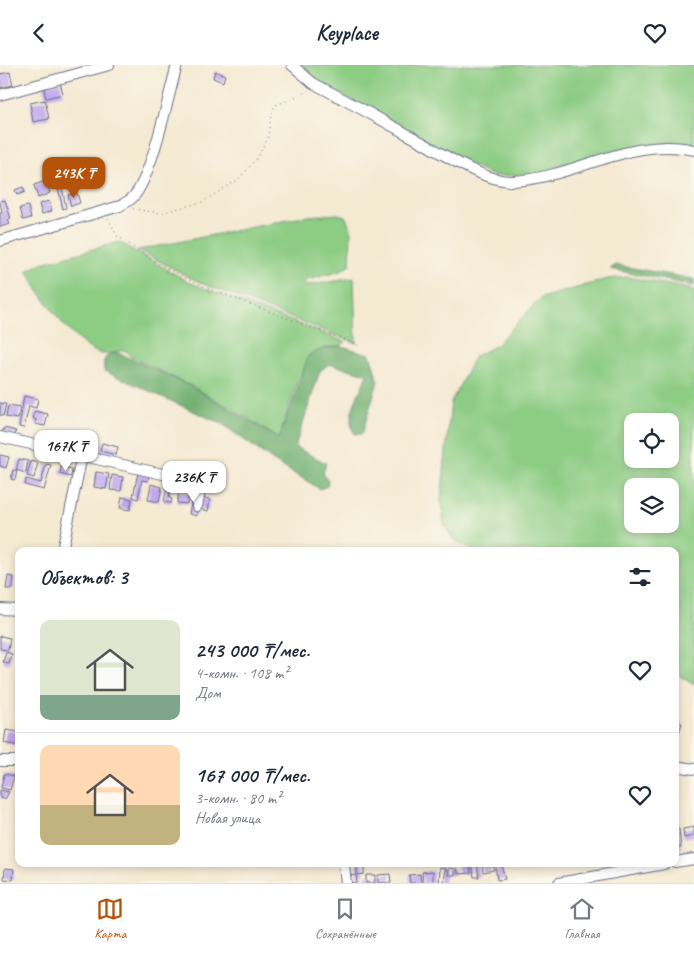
<!DOCTYPE html>
<html lang="ru">
<head>
<meta charset="utf-8">
<style>
  body { margin:0; font-family:Caveat,sans-serif; background:#f6f6f7; color:#1f2937; height:100vh; display:flex; flex-direction:column; font-size:19px; white-space:nowrap }
  * { box-sizing:border-box; margin:0 }
  p { font-size:16px; color:#747a83 }
  .icon { flex:none; width:28px; height:28px; fill:none; stroke:currentColor; stroke-width:2; stroke-linecap:round; stroke-linejoin:round }
  .map { position:relative; flex:1; overflow:hidden }
  .side { position:absolute; left:15px; top:482px; width:664px; height:320px; display:flex; flex-direction:column; background:#fff; border-radius:10px; box-shadow:0 2px 8px #0003 }
  .side>* { flex:none }
  .fabs { position:absolute; left:624px; top:348px; display:grid; gap:10px }
  .fabs a { display:grid; place-items:center; width:55px; height:55px; border-radius:10px; background:#fff; box-shadow:0 2px 8px #0003; font-size:25px }
  .price { position:absolute; translate:-50% -42px; padding:0 11px; border-radius:10px; background:#fff; color:#222; font-size:16px; line-height:32px; filter:drop-shadow(0 1px 2px #0008) }
  .price::after { content:''; position:absolute; left:50%; top:30px; width:15px; height:11px; margin-left:-8px; background:inherit; clip-path:polygon(0 0,100% 0,50% 100%) }
  .price.selected { background:#b45309; color:#fff }
  ul { padding:0; list-style:none }
  li { display:flex; align-items:center; gap:15px; height:125px; padding:0 25px }
  li+li { border-top:1px solid #e0e1e3 }
  li span { display:grid; place-items:center; flex:none; width:140px; height:100px; border-radius:10px; color:#555 }
  li>.icon { margin-inline-start:auto }
  span .icon { width:60px; height:60px; fill:#fffc; stroke-width:1 }
  li b { font-size:21px }
  h2 { display:flex; justify-content:space-between; align-items:center; height:60px; padding:0 25px; font-size:21px }
  header { display:flex; justify-content:space-between; align-items:center; height:65px; padding:0 25px; background:#fff; font-size:22px; font-weight:600 }
  .tabs { display:flex; justify-content:space-around; align-items:center; height:70px; border-top:1px solid #e0e1e3; background:#fff; font-size:14px; color:#747a83 }
  .tabs a { display:grid; justify-items:center; gap:2px }
  .tabs .selected { color:#b45309 }
  .map>svg:first-child { display:block }
  .green { fill:#8ccc83; stroke:#547e70; fill-rule:evenodd }
  .forest { fill:#71b071; stroke:#467068 }
  .building { fill:#c0a5ed }
  .lines { fill:none; stroke-linecap:round; stroke-linejoin:round }
  .minor-casing { stroke:#677086; stroke-width:12 }
  .path { stroke:#677086; stroke-width:1; stroke-dasharray:1 4; stroke-linecap:butt }
  .minor { stroke:#fff; stroke-width:10 }
</style>
</head>
<body>
<header><svg class="icon" aria-label="back" viewBox="0 0 24 24"><path d="M15 5l-7 7 7 7"/></svg>Keyplace<svg class="icon" aria-label="heart" viewBox="0 0 24 24"><path d="M12 20l-8-8c-3-5 5-10 8-4 3-6 11-1 8 4z"/></svg></header>
<div class="map">
<svg width="694" height="818" viewBox="0 0 694 818">
  <rect width="100%" height="100%" fill="#fbf7ec"/>
  <filter id="ink" filterUnits="userSpaceOnUse"><feTurbulence type="fractalNoise" baseFrequency=".02" numOctaves="2"/><feDisplacementMap in="SourceGraphic" scale="10" xChannelSelector="R" yChannelSelector="G"/><feConvolveMatrix kernelMatrix="1 2 1 2 8 2 1 2 1" color-interpolation-filters="sRGB"/></filter>
  <filter id="wash" filterUnits="userSpaceOnUse"><feTurbulence type="fractalNoise" baseFrequency=".0096" numOctaves="4" result="noise"/><feDisplacementMap in="SourceGraphic" scale="20" xChannelSelector="R" yChannelSelector="G"/><feGaussianBlur stdDeviation="1.12" result="paint"/><feColorMatrix in="noise" values="0 0 0 0 0 0 0 0 0 0 0 0 0 0 0 0 0 1.4 0 .05"/><feComposite in="paint" operator="in"/></filter>
  <g filter="url(#wash)">
    <rect width="100%" height="100%" fill="#f4e9d1"/>
    <!-- green -->
    <path class="green" d="M296,0H694V82L674,78L540,109L495,111L482,106L317,16Z
      M338,149L345,151L351,163L350,200L341,206L304,216L305,221L354,213L356,278L199,217L138,185L308,151Z
      M119,177L191,218L346,277C339,283 329,280 321,285C297,299 288,348 279,374C232,341 183,316 131,292L125,285C118,286 108,290 102,289C73,281 41,231 27,206L42,198Z
      M628,212L694,225V620L675,608V486H472L453,474L444,460L441,436L451,337L475,291L495,281L541,233L608,214ZM670,356V394H632V356ZM670,421V459H632V421Z"/>
    <!-- forest -->
    <path class="forest" d="M616,200L694,214V221L610,204Z
      M341,281L370,289L378,316L362,369H355C343,352 361,327 367,309L329,299L320,306L295,382L326,398L323,409L328,416L327,421L320,424L275,397L222,359L118,312L104,306C102,294 106,288 118,288L193,322L279,374L309,290L322,284Z"/>
    <g id="blocks">
      <!-- building -->
      <path class="building" d="M215,6L225,10L223,17L213,13Z
        M10,7L13,20L0,23V9Z
        M60,17L63,29L46,33L43,21Z
        M45,35L49,54L33,57L30,38Z
        M46,116L50,128L38,133L34,120Z
        M23,122L25,127L17,130L15,125Z
        M62,122L66,143L63,144L58,123Z
        M77,128L80,138L71,141L68,130Z
        M5,135L11,154L8,155L10,159L0,162V148H2L0,136Z
        M49,136L52,146L42,149L39,139Z
        M28,141L31,153L23,155L20,143Z
        M24,331L38,334L36,343L29,341L24,363L19,362Z
        M0,338L6,339L3,351L0,350Z
        M8,341L20,343L18,354L6,352Z
        M35,346L48,349L45,361L35,359L36,354H33Z
        M4,363L16,366L14,371L2,368Z
        M102,378L118,382L116,390L100,386Z
        M0,390L9,392L6,403L0,401Z
        M19,394L28,396L26,408L16,405Z
        M31,396L38,398L34,413L27,411Z
        M46,399L51,400L44,425L25,420L26,414L41,418Z
        M61,402L72,404L71,412L60,409Z
        M13,405L17,406L15,415L11,414Z
        M96,407L109,409L106,424L94,422Z
        M138,407L149,410L148,416L142,415L138,434L133,432Z
        M112,410L123,412L121,426L110,425Z
        M168,416L172,417L169,433L172,434L171,438L164,437Z
        M151,419L162,422L159,437L148,435Z
        M194,421L197,422V451L189,449Z
        M179,426L189,428L187,439L177,438Z
        M122,432L132,434L130,445L120,443Z
        M202,433L210,434L208,446L199,444Z
        M8,511L14,512L13,524H6Z
        M0,571L10,573L8,585L0,584Z
        M6,587L12,589L9,599L3,597Z
        M675,656L682,658L678,671L675,670Z
        M6,665L19,667V681L4,678Z
        M4,709L14,711L10,725L1,723Z
        M0,725L9,727L5,734L0,733Z
        M694,762V771L684,773L683,764Z
        M679,764L681,783H676L675,765Z
        M357,799H364V809L357,810Z
        M457,799H470L471,808L458,809Z
        M472,799H477L479,812H474Z
        M482,799H493L494,805L483,807Z
        M495,799H501L505,814L497,815Z
        M440,802L446,803L444,818H439Z
        M5,803L14,804L13,815L4,814Z
        M449,803L455,804V810H448Z
        M433,806V817L423,818L422,807Z
        M390,809L391,818H378V810Z
        M420,809L421,818H410L409,810Z
        M356,810L357,818H350L349,811Z
        M366,810H375V818H366Z"/>
    </g>
  </g>
  <g filter="url(#ink)">
    <use href="#blocks" fill-opacity="0" stroke="#677086" stroke-width="1"/>
    <g class="lines">
      <!-- minor casing -->
      <g class="minor-casing">
        <path id="minor" d="M292,0L313,18C347,36 382,55 416,74C442,88 484,117 513,116C574,113 633,70 694,85
          M0,30L109,0
          M0,176L120,141C124,138 130,136 133,132C151,115 169,28 177,0
          M0,372L202,418L197,441
          M62,486L82,390
          M0,544L19,545
          M0,696H19
          M675,701L694,704
          M675,797L694,794
          M344,799L346,818
          M559,818L664,799"/>
      </g>
      <!-- path -->
      <path class="path" d="M133,144L161,148L202,137L239,114L257,93L268,73L271,50L275,40L298,32L308,25
        M108,153L117,171L160,200L205,222L358,280"/>
      <!-- minor -->
      <use href="#minor" class="minor"/>
    </g>
  </g>
</svg>
<div class="fabs">
<a><svg class="icon" aria-label="locate" viewBox="0 0 24 24"><circle cx="12" cy="12" r="6"/><path d="M12 2v4M12 18v4M2 12h4M18 12h4"/></svg></a>
<a><svg class="icon" aria-label="layers" viewBox="0 0 24 24"><path d="M12 4l9 5-9 5-9-5zM3 14l9 5 9-5"/></svg></a>
</div>
<b class="price selected" style="left:74px;top:134px">243K ₸</b>
<b class="price" style="left:66px;top:407px">167K ₸</b>
<b class="price" style="left:194px;top:438px">236K ₸</b>
<section class="side">
<h2>Объектов: 3<svg class="icon" aria-label="filters" viewBox="0 0 24 24"><path d="M4 7h16M4 17h16"/><circle cx="9" cy="7" r="2"/><circle cx="15" cy="17" r="2"/></svg></h2>
<ul>
<li><span style="background:linear-gradient(#dfe7d0 75%,#7fa58c 0)"><svg class="icon" aria-label="home" viewBox="0 0 24 24"><path d="M3 11l9-7 9 7M6 9v11h12V9"/></svg></span><div><b>243 000 ₸/мес.</b><p>4-комн. · 108 m²</p><p>Дом</p></div><svg class="icon" aria-label="heart" viewBox="0 0 24 24"><path d="M12 20l-8-8c-3-5 5-10 8-4 3-6 11-1 8 4z"/></svg></li>
<li><span style="background:linear-gradient(#ffd9b3 60%,#c2b280 0)"><svg class="icon" aria-label="home" viewBox="0 0 24 24"><path d="M3 11l9-7 9 7M6 9v11h12V9"/></svg></span><div><b>167 000 ₸/мес.</b><p>3-комн. · 80 m²</p><p>Новая улица</p></div><svg class="icon" aria-label="heart" viewBox="0 0 24 24"><path d="M12 20l-8-8c-3-5 5-10 8-4 3-6 11-1 8 4z"/></svg></li>
</ul>
</section>
</div>
<nav class="tabs">
<a class="selected"><svg class="icon" aria-label="map" viewBox="0 0 24 24"><path d="M3 6l6-2 6 2 6-2v14l-6 2-6-2-6 2zM9 4v14M15 6v14"/></svg>Карта</a>
<a><svg class="icon" aria-label="saved" viewBox="0 0 24 24"><path d="M7 4h10v16l-5-4-5 4z"/></svg>Сохранённые</a>
<a><svg class="icon" aria-label="home" viewBox="0 0 24 24"><path d="M3 11l9-7 9 7M6 9v11h12V9"/></svg>Главная</a>
</nav>
</body>
</html>
